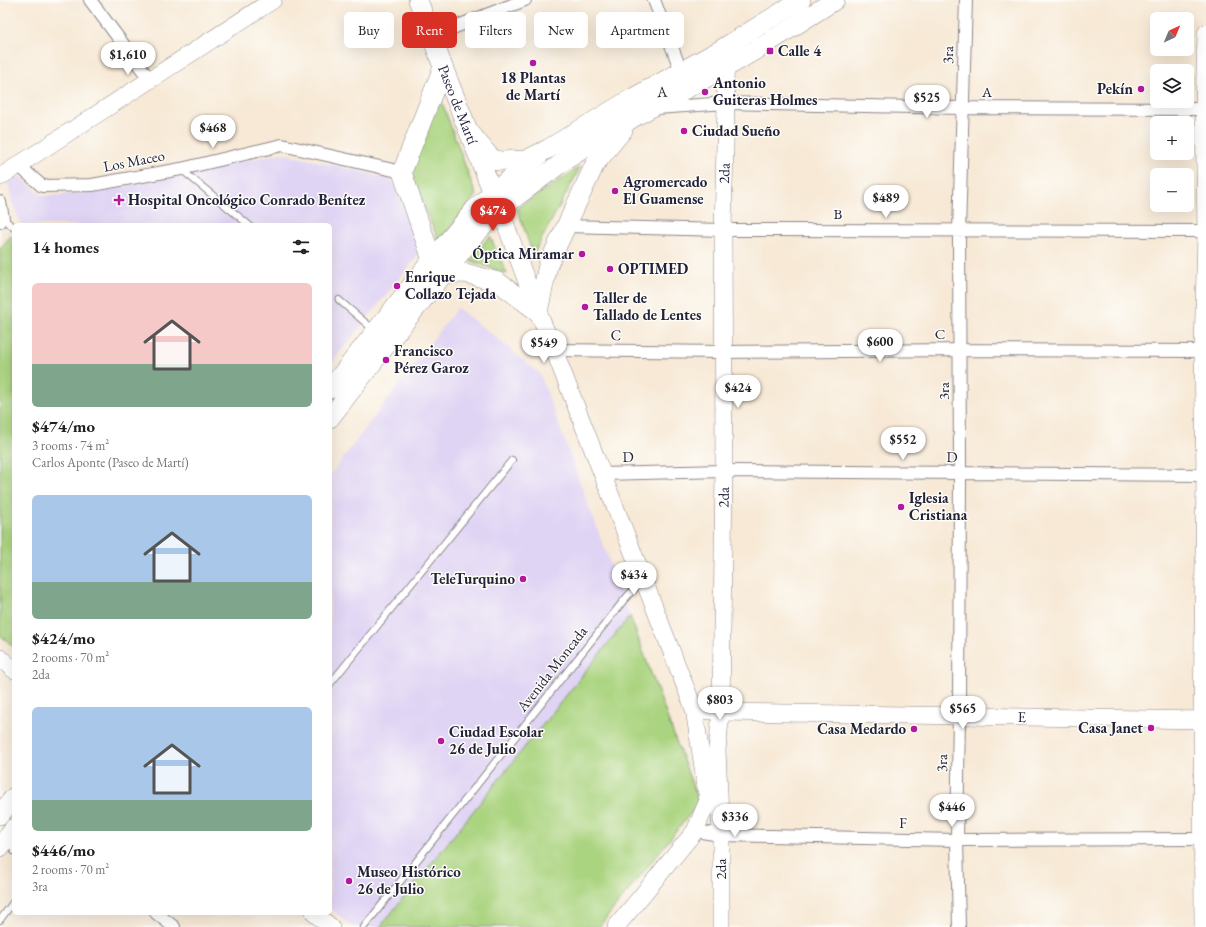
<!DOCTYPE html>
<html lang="en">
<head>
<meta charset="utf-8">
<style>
  body { margin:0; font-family:"EB Garamond",serif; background:#f6f6f6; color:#202124; height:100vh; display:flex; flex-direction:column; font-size:15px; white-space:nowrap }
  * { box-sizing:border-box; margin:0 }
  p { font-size:13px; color:#757577 }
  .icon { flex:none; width:22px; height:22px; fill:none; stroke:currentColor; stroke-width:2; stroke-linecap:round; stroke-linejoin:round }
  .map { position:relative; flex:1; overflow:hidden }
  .side { position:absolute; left:12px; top:223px; width:320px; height:692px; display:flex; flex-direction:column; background:#fff; border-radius:6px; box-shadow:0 4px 16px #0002 }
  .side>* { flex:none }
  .top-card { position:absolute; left:344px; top:12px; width:380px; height:36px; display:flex; gap:8px }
  .needle { width:26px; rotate:44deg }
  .controls { position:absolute; left:1150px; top:12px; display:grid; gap:8px }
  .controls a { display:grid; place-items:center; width:44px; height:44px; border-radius:6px; background:#fff; box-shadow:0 4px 16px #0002; font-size:20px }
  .price { position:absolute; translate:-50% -34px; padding:0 9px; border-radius:14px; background:#fff; color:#222; font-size:13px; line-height:26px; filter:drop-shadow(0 1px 2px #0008) }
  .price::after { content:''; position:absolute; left:50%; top:24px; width:12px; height:9px; margin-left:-6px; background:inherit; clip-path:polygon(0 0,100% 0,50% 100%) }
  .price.selected { background:#d93025; color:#fff }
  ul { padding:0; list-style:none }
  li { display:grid; align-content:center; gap:8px; height:212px; padding:0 20px }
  li span { display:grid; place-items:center; height:124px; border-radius:6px; color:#555 }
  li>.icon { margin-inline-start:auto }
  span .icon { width:72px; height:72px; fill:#fffc; stroke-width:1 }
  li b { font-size:17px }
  h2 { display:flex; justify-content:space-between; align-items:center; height:48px; padding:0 20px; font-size:17px }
  .tag { padding:0 14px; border-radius:6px; background:#fff; box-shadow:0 4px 16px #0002; font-size:14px; line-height:36px }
  .tag.selected { background:#d93025; color:#fff }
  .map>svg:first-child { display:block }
  .built { fill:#e0d4f4 }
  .green { fill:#abd480; stroke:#667b5e }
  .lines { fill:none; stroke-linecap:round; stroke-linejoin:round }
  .lane-casing { stroke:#8c8688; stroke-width:8 }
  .street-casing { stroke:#8c8688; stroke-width:14 }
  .secondary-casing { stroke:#8c8688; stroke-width:18 }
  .primary-casing { stroke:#8c8688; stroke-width:20 }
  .lane { stroke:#fff; stroke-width:6 }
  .street { stroke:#fff; stroke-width:12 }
  .secondary { stroke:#fff; stroke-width:17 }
  .primary { stroke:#fff; stroke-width:19 }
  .poi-dot { fill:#b5179e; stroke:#fdfcf7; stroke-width:1.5 }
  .labels { text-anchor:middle; stroke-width:3; stroke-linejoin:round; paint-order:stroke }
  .poi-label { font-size:15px; font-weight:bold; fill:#22223b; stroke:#fdfcf7; text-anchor:start }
  .street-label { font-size:15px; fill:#22223b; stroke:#fdfcf7 }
</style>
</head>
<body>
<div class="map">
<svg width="1206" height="927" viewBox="0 0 1206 927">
  <rect width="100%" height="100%" fill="#fdfcf7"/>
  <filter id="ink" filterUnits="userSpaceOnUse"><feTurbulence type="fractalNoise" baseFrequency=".025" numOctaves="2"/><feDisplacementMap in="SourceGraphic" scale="8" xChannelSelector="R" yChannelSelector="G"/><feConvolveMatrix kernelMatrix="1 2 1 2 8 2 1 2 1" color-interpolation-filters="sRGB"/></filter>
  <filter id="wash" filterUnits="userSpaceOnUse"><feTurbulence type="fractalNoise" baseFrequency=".012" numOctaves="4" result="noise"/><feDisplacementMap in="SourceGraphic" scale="16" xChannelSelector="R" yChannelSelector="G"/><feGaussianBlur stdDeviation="0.9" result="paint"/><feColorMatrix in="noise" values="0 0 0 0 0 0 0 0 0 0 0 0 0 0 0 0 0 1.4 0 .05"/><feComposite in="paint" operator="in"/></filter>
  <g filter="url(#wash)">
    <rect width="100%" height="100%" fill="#f7e9d6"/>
    <!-- built -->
    <path class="built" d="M281,153L392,179L421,252L330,364V225H22L12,203L8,182L19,176L43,196L99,192Z
      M457,308L497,338L540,374L699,803L599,927H352L330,908V475Z"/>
    <!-- green -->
    <path class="green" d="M439,94L476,195L439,241L407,168Z
      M581,166L533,255L517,208Z
      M11,236L14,238V647L0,635V248Z
      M490,236L507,274L469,260Z
      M630,616L699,803L599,927H380Z"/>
  </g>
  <g filter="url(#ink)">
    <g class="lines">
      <!-- lane casing -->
      <g class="lane-casing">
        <path id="lane" d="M182,170L249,225
          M3,218L14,228
          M339,300L374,330
          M330,684L512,460
          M12,839L14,851
          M0,920L14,901
          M364,927L624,600L642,580"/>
      </g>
      <!-- street casing -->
      <g class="street-casing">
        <path id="street" d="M90,0L150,80
          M654,0L681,71
          M432,36L525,0
          M657,108L726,103L962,108L1206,109
          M18,165L42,186L92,185L181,169L282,145L402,172
          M0,202L3,218L0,222
          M565,226L723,230L1206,231
          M554,350L723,352L960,350L1206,351
          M602,474L724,471L1206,475
          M695,831L721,835L957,840L1206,839
          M156,913L174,927
          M959,927L957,840L959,716L960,473L959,231L966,0"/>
      </g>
      <!-- secondary casing -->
      <g class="secondary-casing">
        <g id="secondary">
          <path d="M0,177L273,0"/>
          <path d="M500,209L538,312L554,350L694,709L708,800L695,831L616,927"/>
          <path d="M0,658L14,670"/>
          <path id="s1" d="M694,709L721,712L1206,720"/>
          <path d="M314,913L331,927"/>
          <path id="s2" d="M721,927V835L717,750L721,712L724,471L723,230L726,103L725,68"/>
          <path d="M1203,927L1202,720L1205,475L1203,351L1206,232L1204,109L1206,33"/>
        </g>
      </g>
      <!-- primary casing -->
      <g class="primary-casing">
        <g id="primary">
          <path id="s3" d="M418,0L443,67L497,203"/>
          <path d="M468,130L490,157L498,161L526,160L548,149L629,100L720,50L801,0"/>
          <path d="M432,260L402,172L443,67"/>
          <path d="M444,274L465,273L498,282L538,312L548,265L595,164L623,130"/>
          <path d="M330,389L432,260L474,210L493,192L538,157"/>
          <path d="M330,418L388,343L474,236L500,209L564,161L636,116L725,68L766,44L835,0"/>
          <path d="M0,815L14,797"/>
          <path d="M0,847L14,828"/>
        </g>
      </g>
      <!-- lane -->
      <use href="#lane" class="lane"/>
      <!-- street -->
      <use href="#street" class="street"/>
      <!-- secondary -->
      <use href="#secondary" class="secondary"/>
      <!-- primary -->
      <use href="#primary" class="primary"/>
    </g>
  </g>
  <!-- markers -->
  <g class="poi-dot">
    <rect x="766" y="47" width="8" height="8" rx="2"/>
    <circle cx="533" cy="63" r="4"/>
    <circle cx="1141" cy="89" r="4"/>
    <circle cx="705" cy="92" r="4"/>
    <circle cx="684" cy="131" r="4"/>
    <circle cx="615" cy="191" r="4"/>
    <path d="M117 194h4v4h4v4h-4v4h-4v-4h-4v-4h4z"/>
    <circle cx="582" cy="254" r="4"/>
    <circle cx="610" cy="269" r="4"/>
    <circle cx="397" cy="286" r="4"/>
    <circle cx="585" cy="307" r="4"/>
    <circle cx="386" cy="360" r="4"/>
    <circle cx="901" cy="507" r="4"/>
    <circle cx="523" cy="579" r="4"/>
    <circle cx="1151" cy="728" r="4"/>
    <circle cx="914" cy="729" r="4"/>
    <circle cx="441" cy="741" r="4"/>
    <circle cx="349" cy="881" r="4"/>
  </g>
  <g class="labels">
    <!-- poi labels -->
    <g class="poi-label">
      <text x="778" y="56">Calle 4</text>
      <text x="533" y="83" text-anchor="middle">18 Plantas<tspan x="533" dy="17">de Martí</tspan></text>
      <text x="713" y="88">Antonio<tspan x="713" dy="17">Guiteras Holmes</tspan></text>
      <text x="1133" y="94" text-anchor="end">Pekín</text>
      <text x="692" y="136">Ciudad Sueño</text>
      <text x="623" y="187">Agromercado<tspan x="623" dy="17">El Guamense</tspan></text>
      <text x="128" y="205">Hospital Oncológico Conrado Benítez</text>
      <text x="574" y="259" text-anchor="end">Óptica Miramar</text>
      <text x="618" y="274">OPTIMED</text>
      <text x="405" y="282">Enrique<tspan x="405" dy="17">Collazo Tejada</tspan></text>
      <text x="593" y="303">Taller de<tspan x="593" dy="17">Tallado de Lentes</tspan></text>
      <text x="394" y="356">Francisco<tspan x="394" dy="17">Pérez Garoz</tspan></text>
      <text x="909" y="503">Iglesia<tspan x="909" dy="17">Cristiana</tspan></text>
      <text x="515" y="584" text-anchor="end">TeleTurquino</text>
      <text x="1143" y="733" text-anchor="end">Casa Janet</text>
      <text x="906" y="734" text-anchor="end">Casa Medardo</text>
      <text x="449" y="737">Ciudad Escolar<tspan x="449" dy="17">26 de Julio</tspan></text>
      <text x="357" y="877">Museo Histórico<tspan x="357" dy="17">26 de Julio</tspan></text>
    </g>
    <!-- street labels -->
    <g class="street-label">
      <text transform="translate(948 55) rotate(-88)" y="5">3ra</text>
      <text transform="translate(662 92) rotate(-4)" y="5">A</text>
      <text x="987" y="97">A</text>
      <text dy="5" stroke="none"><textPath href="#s3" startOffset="112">Paseo de Martí</textPath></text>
      <text transform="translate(134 161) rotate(-11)" y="5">Los Maceo</text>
      <text dy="5" stroke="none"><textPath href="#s2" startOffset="754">2da</textPath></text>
      <text x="838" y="219">B</text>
      <text x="940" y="339">C</text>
      <text transform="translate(616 335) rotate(1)" y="5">C</text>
      <text transform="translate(944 391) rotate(-90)" y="5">3ra</text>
      <text transform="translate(628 457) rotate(-1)" y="5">D</text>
      <text transform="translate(952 457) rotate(1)" y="5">D</text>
      <text dy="5" stroke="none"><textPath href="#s2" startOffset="430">2da</textPath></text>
      <text transform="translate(552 669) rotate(-52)" y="5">Avenida Moncada</text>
      <text dy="5" stroke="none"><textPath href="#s1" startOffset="328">E</textPath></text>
      <text transform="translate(942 763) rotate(-89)" y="5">3ra</text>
      <text transform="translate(903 823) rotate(1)" y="5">F</text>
      <text transform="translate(721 869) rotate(-90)" y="5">2da</text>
    </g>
  </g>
</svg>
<div class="controls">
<a><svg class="needle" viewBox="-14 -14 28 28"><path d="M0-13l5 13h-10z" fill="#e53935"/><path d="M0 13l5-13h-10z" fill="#757577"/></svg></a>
<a><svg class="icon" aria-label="layers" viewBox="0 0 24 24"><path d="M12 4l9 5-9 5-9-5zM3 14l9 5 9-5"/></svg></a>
<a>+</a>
<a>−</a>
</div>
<b class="price" style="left:128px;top:76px">$1,610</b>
<b class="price" style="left:927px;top:119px">$525</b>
<b class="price" style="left:213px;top:149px">$468</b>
<b class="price" style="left:886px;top:219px">$489</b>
<b class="price selected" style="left:493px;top:232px">$474</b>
<b class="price" style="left:880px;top:363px">$600</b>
<b class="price" style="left:544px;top:364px">$549</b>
<b class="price" style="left:738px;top:409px">$424</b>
<b class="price" style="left:903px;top:461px">$552</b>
<b class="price" style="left:634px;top:596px">$434</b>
<b class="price" style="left:720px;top:721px">$803</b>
<b class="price" style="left:963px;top:730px">$565</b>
<b class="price" style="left:952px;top:828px">$446</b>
<b class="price" style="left:735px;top:838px">$336</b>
<div class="top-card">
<a class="tag">Buy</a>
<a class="tag selected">Rent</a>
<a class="tag">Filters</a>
<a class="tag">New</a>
<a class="tag">Apartment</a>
</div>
<section class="side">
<h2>14 homes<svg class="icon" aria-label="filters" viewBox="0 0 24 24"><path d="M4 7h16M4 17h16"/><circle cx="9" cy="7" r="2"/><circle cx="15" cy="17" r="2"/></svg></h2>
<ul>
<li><span style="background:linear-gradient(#f6c9c9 65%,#7fa58c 0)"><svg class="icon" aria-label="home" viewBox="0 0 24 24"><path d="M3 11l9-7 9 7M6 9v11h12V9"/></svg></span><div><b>$474/mo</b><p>3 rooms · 74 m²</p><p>Carlos Aponte (Paseo de Martí)</p></div></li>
<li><span style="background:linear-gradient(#a9c7e8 70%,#7fa58c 0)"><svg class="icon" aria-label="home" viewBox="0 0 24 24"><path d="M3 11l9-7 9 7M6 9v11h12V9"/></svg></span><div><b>$424/mo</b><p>2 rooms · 70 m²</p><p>2da</p></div></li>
<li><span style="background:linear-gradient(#a9c7e8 75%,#7fa58c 0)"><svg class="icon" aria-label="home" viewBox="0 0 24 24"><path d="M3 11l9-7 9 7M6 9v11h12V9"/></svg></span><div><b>$446/mo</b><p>2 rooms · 70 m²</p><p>3ra</p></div></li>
</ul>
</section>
</div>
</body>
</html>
